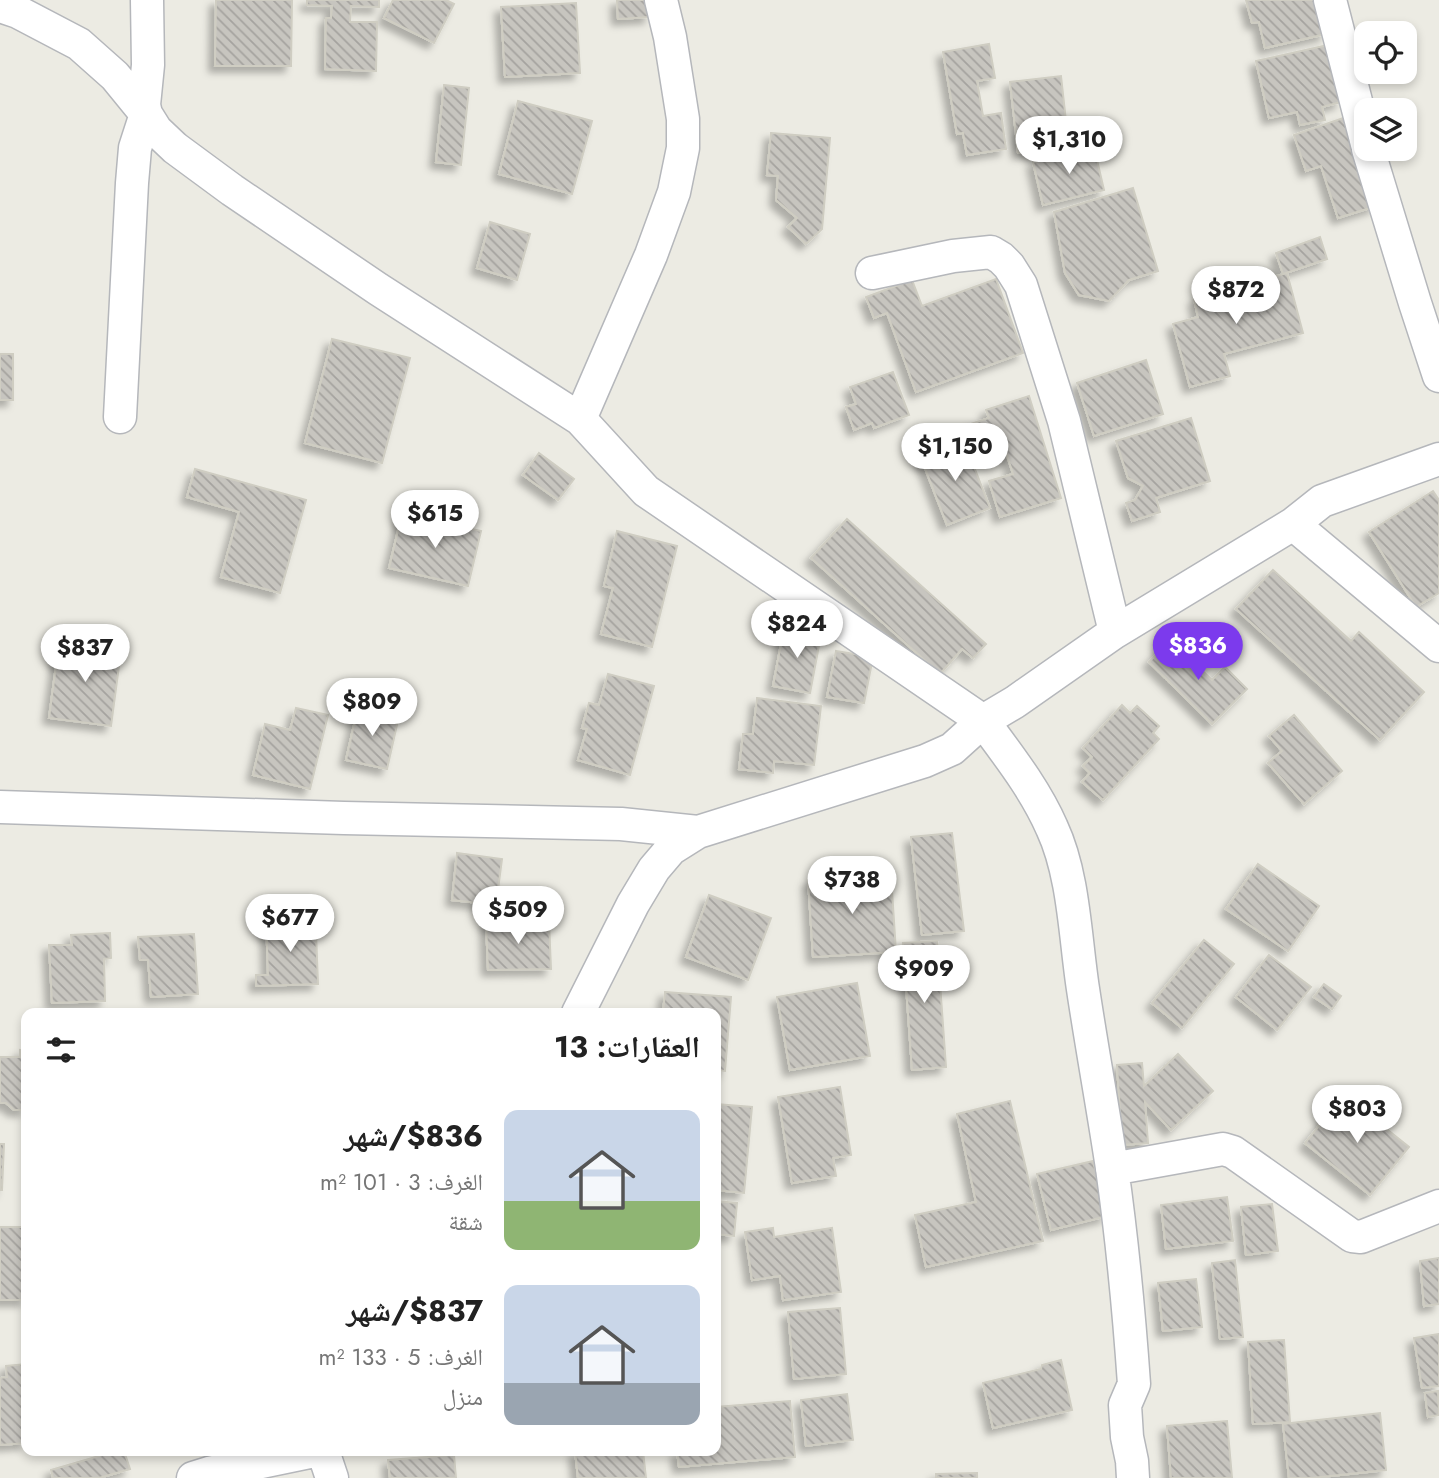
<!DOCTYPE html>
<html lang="ar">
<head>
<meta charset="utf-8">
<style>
  body { margin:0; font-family:Jost,"Noto Naskh Arabic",sans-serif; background:#f2f2f2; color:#222; direction:rtl; height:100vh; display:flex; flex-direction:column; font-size:26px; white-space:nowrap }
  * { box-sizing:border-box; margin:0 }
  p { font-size:23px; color:#767676 }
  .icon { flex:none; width:38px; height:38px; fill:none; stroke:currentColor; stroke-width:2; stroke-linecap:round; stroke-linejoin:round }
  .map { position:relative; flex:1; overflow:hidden; direction:ltr }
  .drawer { position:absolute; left:21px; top:1008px; width:700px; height:448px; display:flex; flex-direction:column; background:#fff; border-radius:14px; box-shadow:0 4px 10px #0003; direction:rtl }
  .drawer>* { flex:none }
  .buttons { position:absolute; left:1354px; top:21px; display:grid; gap:14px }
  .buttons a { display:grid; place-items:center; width:63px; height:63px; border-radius:14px; background:#fff; box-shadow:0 4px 10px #0003; font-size:35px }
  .price { position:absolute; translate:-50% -60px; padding:0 16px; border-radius:24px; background:#fff; color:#222; font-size:23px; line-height:46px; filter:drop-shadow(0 2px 4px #0008) }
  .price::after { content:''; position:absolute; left:50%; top:42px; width:21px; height:16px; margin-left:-10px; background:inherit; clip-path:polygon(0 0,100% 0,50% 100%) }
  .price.selected { background:#7c3aed; color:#fff }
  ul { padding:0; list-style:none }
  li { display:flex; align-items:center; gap:21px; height:175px; padding:0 21px }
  li span { display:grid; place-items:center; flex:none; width:196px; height:140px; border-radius:14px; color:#555 }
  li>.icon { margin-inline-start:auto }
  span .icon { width:84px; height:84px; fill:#fffc; stroke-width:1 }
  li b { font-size:30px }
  h2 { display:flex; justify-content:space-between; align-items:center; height:84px; padding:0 21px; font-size:30px }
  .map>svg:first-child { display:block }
  .building { fill:url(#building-back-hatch); stroke:#cfcdc2; stroke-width:2; filter:url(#shadow) }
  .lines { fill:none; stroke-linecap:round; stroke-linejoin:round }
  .street-casing { stroke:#b5b7bb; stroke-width:35 }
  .street { stroke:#fff; stroke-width:32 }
</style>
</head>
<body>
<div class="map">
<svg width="1439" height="1478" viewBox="0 0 1439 1478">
  <defs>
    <pattern id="building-back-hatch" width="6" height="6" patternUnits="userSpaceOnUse" patternTransform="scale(1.75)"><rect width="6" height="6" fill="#c7c5bf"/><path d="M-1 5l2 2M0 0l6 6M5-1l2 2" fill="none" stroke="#a5a39f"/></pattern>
    <filter id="shadow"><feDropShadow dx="-6" dy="6" stdDeviation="3.5" flood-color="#0004"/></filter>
  </defs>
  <rect width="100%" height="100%" fill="#ecebe3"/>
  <!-- building -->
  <path class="building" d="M216,0H292L291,66H215Z
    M307,0H379V7L351,6L350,22H377L376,71L325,69L326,18H331L332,6L307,5Z
    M393,0H446L454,4L434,43L384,18Z
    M617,0H649L650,17L618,19Z
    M1246,0H1318L1326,34L1265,48L1259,22L1252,23Z
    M576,3L580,73L505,77L501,7Z
    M989,44L995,78L977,81L983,116L1001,113L1006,149L967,155L963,133L957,134L943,52Z
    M1328,45L1341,102L1322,107L1325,120L1300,125L1297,112L1269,118L1256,61Z
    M1061,76L1069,148L1018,153L1010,82Z
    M444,85L469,88L461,165L436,162Z
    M518,101L592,121L572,194L499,174Z
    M1346,117L1376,206L1338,218L1321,166L1306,171L1294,135Z
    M771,133L830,138L822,229L806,244L788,227L797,218L776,200L778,176L767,175Z
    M1094,147L1104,190L1043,205L1033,162Z
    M1133,188L1158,271L1129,280L1109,301L1079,295L1065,273L1054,212Z
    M490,222L530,234L517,280L477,268Z
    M1320,237L1327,259L1283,274L1276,253Z
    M1287,273L1303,333L1224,354L1230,376L1190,387L1173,324L1198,317L1194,299Z
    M996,279L1023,353L916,392L887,313L874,318L866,297L912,280L922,306Z
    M332,339L410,358L382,463L305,443Z
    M0,354H13V400H0Z
    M1146,360L1163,414L1094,436L1077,383Z
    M893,372L909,415L874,428L872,423L854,430L846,407L856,404L850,387Z
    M1029,396L1061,498L1000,517L989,481L1013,474L1004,446L980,453L971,424L989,418L986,410Z
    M1191,418L1210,481L1156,498L1160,512L1132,521L1126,503L1135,500L1143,486L1128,478L1116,441Z
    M964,441L990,508L947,525L921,458Z
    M539,453L574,479L558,500L523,475Z
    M195,469L306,500L280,593L221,577L239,512L187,497Z
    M1433,491L1439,500V593L1416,607L1369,532Z
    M402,514L481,531L468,586L389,568Z
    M847,519L986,644L973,658L962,649L940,674L811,558Z
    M617,531L677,546L652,647L601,634L613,588L604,586Z
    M1273,570L1351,641L1359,632L1424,692L1380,740L1236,609Z
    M784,628L821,635L810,693L773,686Z
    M1170,640L1212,680L1225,667L1247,689L1212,724L1149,662Z
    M59,643L121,651L111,726L49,718Z
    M836,651L873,657L864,703L827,697Z
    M608,674L654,686L630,775L578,760L587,729L582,728L589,703L599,705Z
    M757,698L821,706L814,765L774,761L773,773L739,769L743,734H753Z
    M1122,705L1130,713L1137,706L1159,726L1153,733L1159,739L1103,800L1082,782L1090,773L1083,766L1092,757L1083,748Z
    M358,707L399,716L387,769L346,760Z
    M296,708L328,715L310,789L253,775L265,724L290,730Z
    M1294,715L1342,771L1304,804L1268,763L1282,751L1269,736Z
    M952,833L964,931L922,935L911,837Z
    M457,853L502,859L496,905L452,900Z
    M1258,864L1319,906L1288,951L1226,909Z
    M891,875L896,952L813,957L808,880Z
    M709,895L771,918L748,980L686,957Z
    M302,916L303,933L316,932L318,984L256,986V975H268L266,917Z
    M549,921L551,969L488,970L486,922Z
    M110,933L111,958L104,959L105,1001L52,1003L49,945H72L71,935Z
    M194,934L198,994L151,997L148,960H140L138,937Z
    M1204,940L1234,964L1182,1028L1152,1003Z
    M937,941L946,1067L912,1070L903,943Z
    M1269,955L1311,987L1277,1030L1236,997Z
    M857,983L870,1056L790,1070L777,997Z
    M1324,984L1341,996L1332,1009L1314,997Z
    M665,992L731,997L725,1071L716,1070V1013H663Z
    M20,1050L26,1051V1110H14L6,1103H0V1057H20Z
    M1178,1054L1213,1091L1171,1130L1145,1102L1148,1143L1122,1145L1117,1065L1142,1063L1144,1086Z
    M840,1087L851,1155L833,1158L836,1176L792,1183L778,1097Z
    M1344,1095L1409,1147L1370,1195L1305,1143Z
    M1010,1101L1043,1241L926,1267L915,1215L976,1202L957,1114Z
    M716,1104L752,1107L744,1193L716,1190Z
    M0,1144H4L2,1190H0Z
    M1093,1161L1107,1216L1051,1230L1037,1174Z
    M1227,1197L1233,1241L1166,1249L1161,1205Z
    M716,1201L737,1203L734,1236L716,1234Z
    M1272,1204L1278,1251L1246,1255L1241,1207Z
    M0,1227H26V1300H0Z
    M773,1228L774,1237L832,1228L841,1292L783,1300L780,1276L752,1280L745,1232Z
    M1439,1258V1304L1424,1306L1420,1261Z
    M1235,1260L1243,1337L1220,1339L1212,1263Z
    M1196,1279L1202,1327L1163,1331L1158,1283Z
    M840,1308L846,1374L794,1379L788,1312Z
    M1439,1334V1386L1422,1388L1414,1338Z
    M1284,1340L1290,1422L1253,1424L1248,1342Z
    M1061,1360L1072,1410L993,1428L983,1383L1041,1369L1042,1365Z
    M26,1364V1443L0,1445V1378L7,1377L6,1366Z
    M1438,1391L1439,1415L1428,1417L1425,1393Z
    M847,1394L853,1440L806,1446L801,1400Z
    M790,1401L795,1457L679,1467L677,1451H716V1407Z
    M1380,1413L1386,1470L1312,1478H1289L1283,1424Z
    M1227,1421L1232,1478H1171L1167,1426Z
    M116,1451H124L130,1469L99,1478H53L51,1470Z
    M575,1451H643L646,1478H578Z
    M454,1455L456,1478H390L388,1460Z
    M977,1473V1478H936V1474Z"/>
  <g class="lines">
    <!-- street casing -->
    <g class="street-casing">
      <path id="street" d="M1330,0L1367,144
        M0,6L18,12L79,44L115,76L146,114L156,130L175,148L232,190L378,289L580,419L646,491L983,721C1008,755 1035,789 1052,828C1074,875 1075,937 1083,989C1092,1049 1103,1108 1112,1168C1122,1239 1129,1312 1134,1384L1125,1405L1127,1437L1132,1461L1133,1478
        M1368,149L1415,303L1439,376
        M872,273L953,256L991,252L1001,258L1009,266L1021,285L1064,421L1115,632
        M120,417L132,183L135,148L146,114L144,105L148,65L147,0
        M580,419L651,255L674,192L683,148V119L670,37L661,0
        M1293,524L1439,646
        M0,807L344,818L621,824L698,832
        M578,1013L633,904L654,869L671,849L698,832L925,761L952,749L983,721L1015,702L1115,632L1293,524L1322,501L1439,459
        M1112,1169L1223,1149L1233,1152L1352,1236L1361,1237L1439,1206
        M323,1451L332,1478
        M193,1478L209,1473L314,1451"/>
    </g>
    <!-- street -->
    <use href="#street" class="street"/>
  </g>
</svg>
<div class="buttons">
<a><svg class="icon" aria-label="locate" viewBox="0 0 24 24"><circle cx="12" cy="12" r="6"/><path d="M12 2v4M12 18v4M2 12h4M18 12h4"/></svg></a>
<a><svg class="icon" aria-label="layers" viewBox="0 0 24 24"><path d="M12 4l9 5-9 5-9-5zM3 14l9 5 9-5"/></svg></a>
</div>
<b class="price" style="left:1069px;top:176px">$1,310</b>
<b class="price" style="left:1236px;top:326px">$872</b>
<b class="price" style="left:955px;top:483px">$1,150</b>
<b class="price" style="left:435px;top:550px">$615</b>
<b class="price" style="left:797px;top:660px">$824</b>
<b class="price selected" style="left:1198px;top:682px">$836</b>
<b class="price" style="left:85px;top:684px">$837</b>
<b class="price" style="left:372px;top:738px">$809</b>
<b class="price" style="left:852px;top:916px">$738</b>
<b class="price" style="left:518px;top:946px">$509</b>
<b class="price" style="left:290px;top:954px">$677</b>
<b class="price" style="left:924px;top:1005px">$909</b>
<b class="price" style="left:1357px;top:1145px">$803</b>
<section class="drawer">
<h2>العقارات: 13<svg class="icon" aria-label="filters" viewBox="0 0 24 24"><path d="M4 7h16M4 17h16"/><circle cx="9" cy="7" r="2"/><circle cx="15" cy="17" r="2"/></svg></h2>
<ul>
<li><span style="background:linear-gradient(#c9d6e8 65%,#8fb573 0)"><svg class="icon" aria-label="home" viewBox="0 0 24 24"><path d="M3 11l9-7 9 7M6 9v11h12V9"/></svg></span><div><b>$836/شهر</b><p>الغرف: 3 · 101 m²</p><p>شقة</p></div></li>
<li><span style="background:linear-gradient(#c9d6e8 70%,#9aa5b1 0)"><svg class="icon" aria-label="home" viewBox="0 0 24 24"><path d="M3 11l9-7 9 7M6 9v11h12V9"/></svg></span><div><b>$837/شهر</b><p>الغرف: 5 · 133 m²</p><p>منزل</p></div></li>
</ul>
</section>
</div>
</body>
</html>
